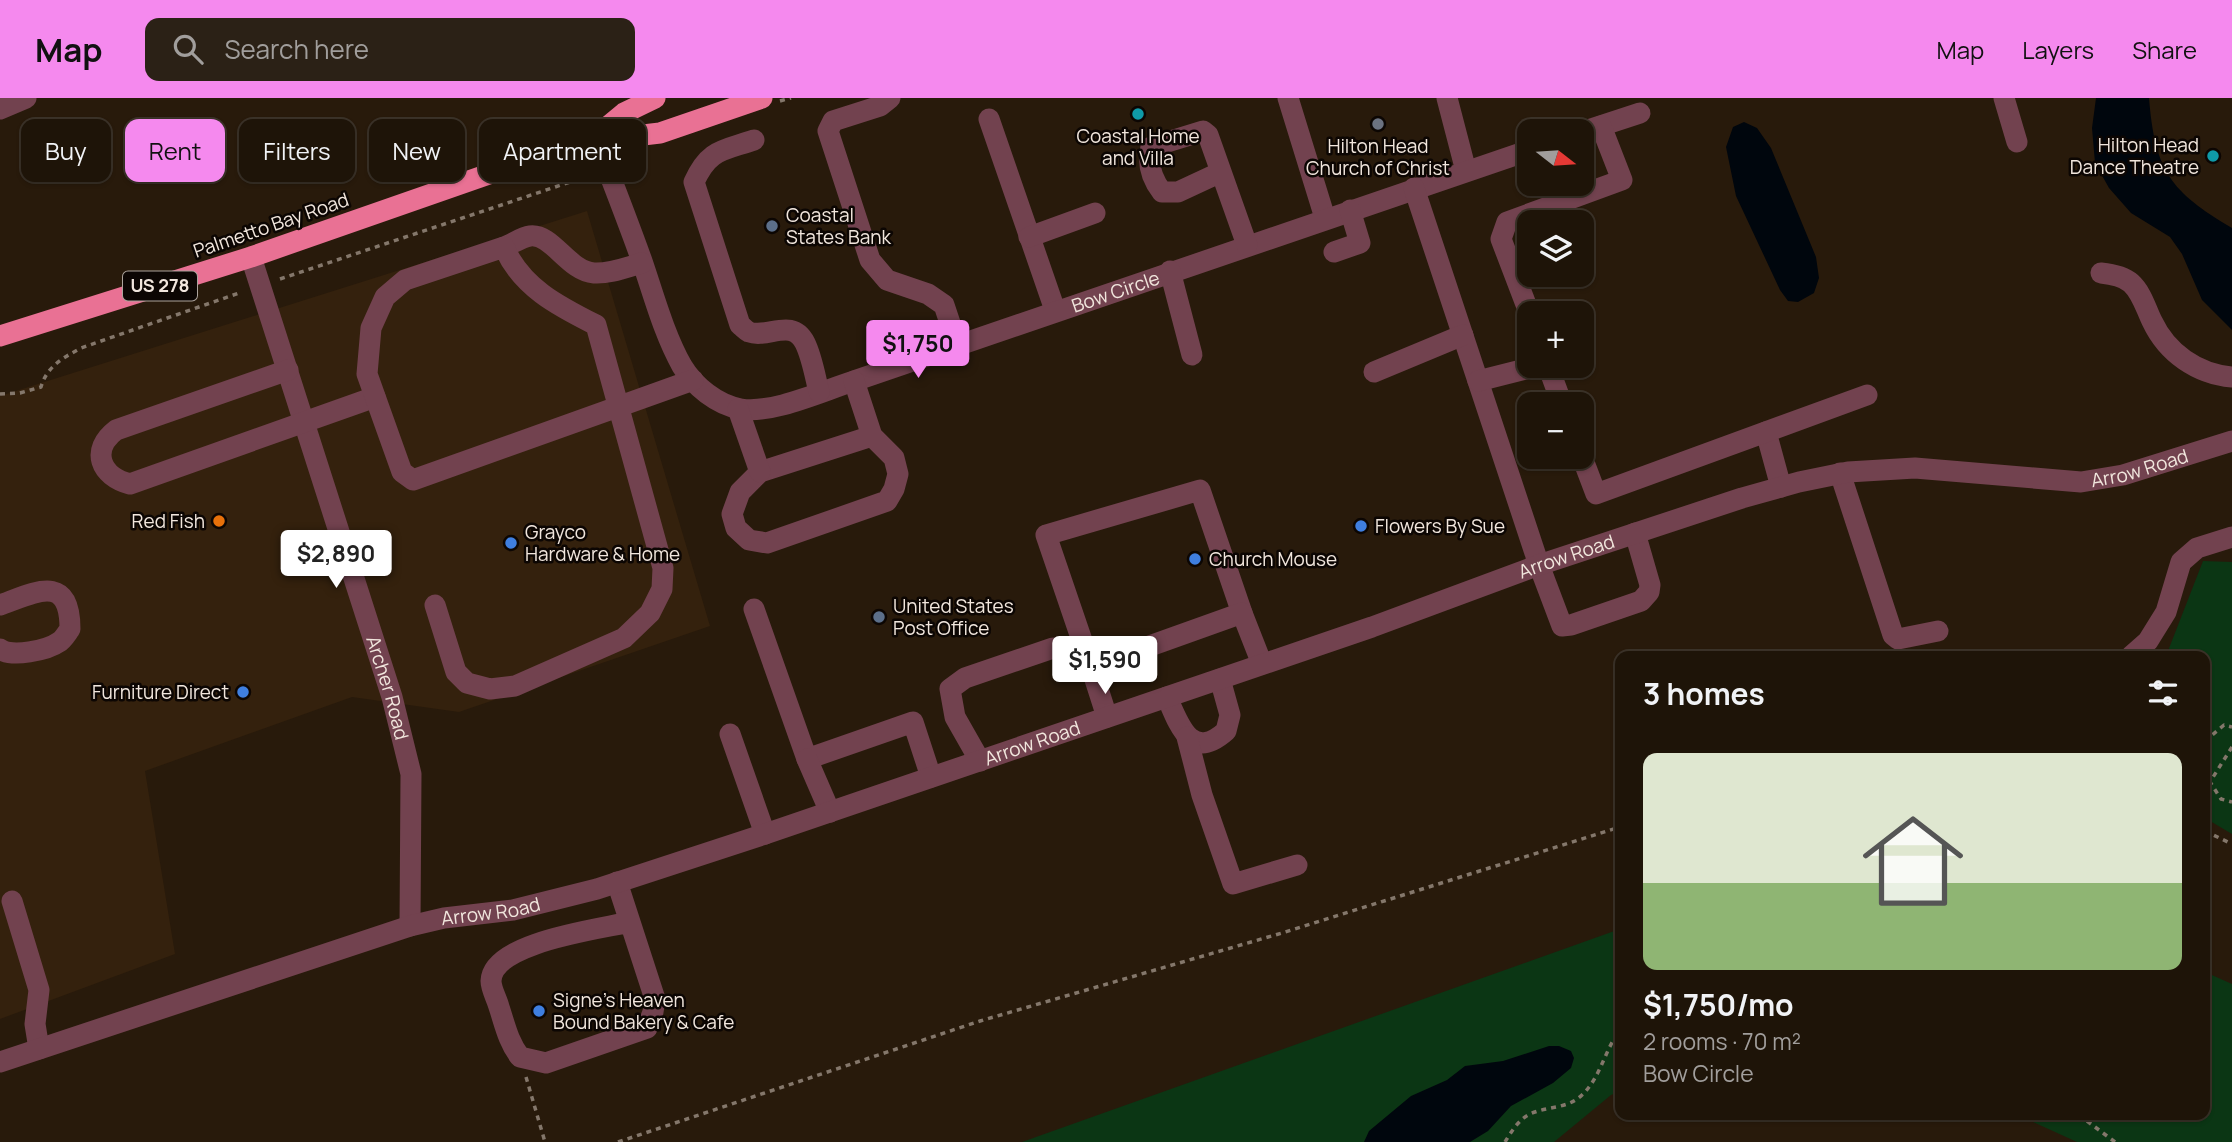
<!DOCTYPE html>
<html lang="en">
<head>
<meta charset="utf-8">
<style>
  body { margin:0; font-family:Manrope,sans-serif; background:#2b2116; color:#f1f3f6; height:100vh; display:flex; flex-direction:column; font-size:26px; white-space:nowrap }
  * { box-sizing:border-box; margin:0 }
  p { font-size:23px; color:#a19e9c }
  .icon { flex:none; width:38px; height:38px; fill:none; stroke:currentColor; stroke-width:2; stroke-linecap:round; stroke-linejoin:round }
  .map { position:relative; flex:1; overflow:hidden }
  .drawer { position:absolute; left:1615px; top:553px; width:595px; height:469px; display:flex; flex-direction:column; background:#1e1408; border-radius:14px; box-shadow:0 2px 5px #0004,0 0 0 2px #3c3329 }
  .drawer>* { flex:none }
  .top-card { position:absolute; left:21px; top:21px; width:665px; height:63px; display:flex; gap:14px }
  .needle { width:46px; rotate:107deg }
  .controls { position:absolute; left:1517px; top:21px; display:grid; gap:14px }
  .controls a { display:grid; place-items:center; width:77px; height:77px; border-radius:14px; background:#1e1408; box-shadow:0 2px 5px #0004,0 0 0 2px #3c3329; font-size:35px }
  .price { position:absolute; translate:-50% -60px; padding:0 16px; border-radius:7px; background:#fff; color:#222; font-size:23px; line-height:46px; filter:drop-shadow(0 2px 4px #0008) }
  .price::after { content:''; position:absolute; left:50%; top:42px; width:21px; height:16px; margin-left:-10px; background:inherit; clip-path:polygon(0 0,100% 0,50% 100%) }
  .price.active { background:#f589ee; color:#111 }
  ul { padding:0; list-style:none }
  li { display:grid; align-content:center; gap:14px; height:371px; padding:0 28px }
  li span { display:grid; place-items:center; height:217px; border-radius:14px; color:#555 }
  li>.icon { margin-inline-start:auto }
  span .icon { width:126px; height:126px; fill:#fffc; stroke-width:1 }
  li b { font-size:30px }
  h2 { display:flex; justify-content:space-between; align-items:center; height:84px; padding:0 28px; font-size:30px }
  .tag { padding:0 24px; border-radius:14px; background:#1e1408; box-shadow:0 2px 5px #0004,0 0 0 2px #3c3329; font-size:24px; line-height:63px }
  .tag.active { background:#f589ee; color:#111 }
  header { display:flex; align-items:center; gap:42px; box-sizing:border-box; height:98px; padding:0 35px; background:#f589ee; color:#111 }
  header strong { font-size:33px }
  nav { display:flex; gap:38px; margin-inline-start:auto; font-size:24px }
  .search { width:490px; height:63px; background:#2b2116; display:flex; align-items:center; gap:18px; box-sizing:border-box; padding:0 24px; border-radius:14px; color:#a19e9c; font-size:26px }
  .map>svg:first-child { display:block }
  .built { fill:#34210d }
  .green { fill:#0b3614 }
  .water { fill:#00060d }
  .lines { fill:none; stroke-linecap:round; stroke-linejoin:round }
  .path { stroke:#84776b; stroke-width:3.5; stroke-dasharray:5 5; stroke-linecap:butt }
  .minor { stroke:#72424f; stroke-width:21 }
  .highway { stroke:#e97194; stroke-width:21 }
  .culture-dot { fill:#0f9aa8; stroke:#0c0603; stroke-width:2.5 }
  .worship-dot { fill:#6b7280; stroke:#0c0603; stroke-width:2.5 }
  .service-dot { fill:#5c6f8a; stroke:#0c0603; stroke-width:2.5 }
  .food-dot { fill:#e8710a; stroke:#0c0603; stroke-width:2.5 }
  .shop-dot { fill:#3f7fe0; stroke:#0c0603; stroke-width:2.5 }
  .labels { text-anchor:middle; stroke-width:5; stroke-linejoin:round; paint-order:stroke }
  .shield { fill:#0c0603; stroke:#aca39c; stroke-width:2 }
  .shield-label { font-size:18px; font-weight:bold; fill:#f1e6dd }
  .poi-label { font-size:19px; fill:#f1e6dd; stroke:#0c0603; text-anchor:start }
  .street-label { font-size:19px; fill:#f1e6dd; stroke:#0c0603 }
</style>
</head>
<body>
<header>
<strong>Map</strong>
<div class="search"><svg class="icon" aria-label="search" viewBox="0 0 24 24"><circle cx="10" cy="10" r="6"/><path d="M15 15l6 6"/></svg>Search here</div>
<nav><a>Map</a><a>Layers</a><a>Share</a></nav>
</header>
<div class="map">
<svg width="2232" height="1044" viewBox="0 0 2232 1044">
  <rect width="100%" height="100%" fill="#281a0b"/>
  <!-- built -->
  <path class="built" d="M587,113L710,528L459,614L352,599L145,673L175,856L0,921V298Z"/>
  <!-- green -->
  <path class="green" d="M2203,463L2232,464V736L2205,720V558H2166Z
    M1620,831V993L1611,997L1554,1044H1022Z
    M2205,874L2232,886V1044H2077L2018,1017H2205Z"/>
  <!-- water -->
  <path class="water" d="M2096,0H2149C2155,73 2170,93 2232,130V232L2202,202L2182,156L2170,139L2131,115L2109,90L2095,65L2092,30Z
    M1744,24L1757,30L1771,50L1816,159L1819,180L1814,195L1798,204L1788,203L1780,192L1736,98L1726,49L1733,29Z
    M1549,948H1559L1571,953L1574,960L1571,970L1553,985L1511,1008L1488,1033L1470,1044H1364L1369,1033L1411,998L1447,982L1465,968L1503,963Z"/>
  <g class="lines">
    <!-- path -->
    <path class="path" d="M780,3L791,0
      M624,65L640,58
      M280,181L591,77
      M0,296L20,295L41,289C47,268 63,260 81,250L242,194
      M2205,643L2224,627L2232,629
      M2232,649L2210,684L2221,701L2232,704
      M2205,733L2232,746
      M526,979L545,1044
      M2079,1017L2115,1044
      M618,1044L980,923L1282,835L1620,729
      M1505,1044C1511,1034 1519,1021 1530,1016C1547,1008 1568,1011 1582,997C1601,979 1604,953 1620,932"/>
    <!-- minor -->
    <g class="minor">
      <path d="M890,0L880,8L833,23L828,33L870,162L887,182L928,196L944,207L957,246"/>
      <path d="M1288,0L1325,120"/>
      <path d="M1447,0L1466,73"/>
      <path d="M2004,0L2017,44"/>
      <path d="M0,11L26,0"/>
      <path d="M989,21L1055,212"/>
      <path d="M1582,34L1640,15"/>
      <path id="s1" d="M595,39C611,80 627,121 642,163C654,198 664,236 682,268C694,288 717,307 741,311C773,316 822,293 854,283L1530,52"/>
      <path d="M754,42C722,53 709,51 694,84L740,227C743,229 745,232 749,234C768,241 792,219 805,245C812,259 815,278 819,294"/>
      <path d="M1221,74L1178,94H1162C1151,80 1147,66 1151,49L1203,33L1208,37L1247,147"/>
      <path d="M1414,90L1539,467L1562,528L1571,527L1641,503L1649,494L1650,487L1635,435"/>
      <path d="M1029,139L1095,115"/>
      <path d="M504,149C512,146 522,139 530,138C552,135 568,173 594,175C610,176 627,169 642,165"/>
      <path d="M1334,154L1360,145L1350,112"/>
      <path id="s2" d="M251,159L392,599L411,676L410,828"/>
      <path d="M1170,173L1192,257"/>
      <path d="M2101,175C2111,176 2123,178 2131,185C2142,195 2146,211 2152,223C2167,255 2197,276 2232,279"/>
      <path d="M1530,217L1501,141L1507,124L1622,82L1601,28"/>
      <path d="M1548,268L1562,306"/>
      <path d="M288,272L116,332C90,352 100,378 130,386L375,299"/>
      <path d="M1374,274L1463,237"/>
      <path d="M854,283L872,338L894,360L898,376L894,391L887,403L767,445L749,442L736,430L732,416L740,394L760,374L872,338"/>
      <path d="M1478,283L1537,268"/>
      <path d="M738,311L760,374"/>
      <path d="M1766,334L1781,389"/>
      <path d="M1582,359L1596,396L1867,297"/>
      <path d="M1840,375L1893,537L1898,541L1938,533"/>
      <path d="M0,507C36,494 70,475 70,531C67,535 63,542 59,544C48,552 11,560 0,551"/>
      <path d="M435,507L456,574L467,585L490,591L515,588L624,540L650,515L662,491L663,470L596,227C558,208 521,189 504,149L405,182L385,199L371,230L367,276L402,374L413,382L693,282"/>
      <path d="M754,511L807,661L913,624L931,679"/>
      <path d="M2131,558L2148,543L2166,514L2181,464L2197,450L2232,439"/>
      <path d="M1091,569L1046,437L1200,392L1242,515"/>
      <path d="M1167,599C1179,627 1191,664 1226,633L1230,617L1220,581"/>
      <path d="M1107,619L1091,569L1242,515L1262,566"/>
      <path d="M730,636L765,736"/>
      <path d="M1187,639L1202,697L1233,786L1297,767"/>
      <path d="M807,661L830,714"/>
      <path d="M980,663L955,619L950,591L965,580L1053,550"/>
      <path d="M617,784L655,901L653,914L647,930L546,965L520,959C508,943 505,927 499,909C497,901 491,891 491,883C492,844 601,831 630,824"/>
      <path d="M12,803L39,892L35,926L39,951"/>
      <path id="s3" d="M0,964L410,828L444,820L513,812L597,791L765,736L1372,529L1539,467L1742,400L1799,384L1848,374L1915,370L2081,384L2123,377L2232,343"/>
    </g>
    <!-- highway -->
    <path class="highway" d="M595,39H626L660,35L762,0
      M0,238L251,159L595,39L624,15L655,0"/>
  </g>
  <!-- markers -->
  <g class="culture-dot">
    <circle cx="1138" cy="16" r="7"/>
    <circle cx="2213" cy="58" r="7"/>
  </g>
  <circle class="worship-dot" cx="1378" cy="26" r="7"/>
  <g class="service-dot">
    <circle cx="772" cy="128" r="7"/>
    <circle cx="879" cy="519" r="7"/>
  </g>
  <circle class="food-dot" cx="219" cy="423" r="7"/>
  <g class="shop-dot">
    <circle cx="1361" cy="428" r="7"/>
    <circle cx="511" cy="445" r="7"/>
    <circle cx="1195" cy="461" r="7"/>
    <circle cx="243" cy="594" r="7"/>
    <circle cx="539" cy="913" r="7"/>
  </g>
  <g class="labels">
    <!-- shield labels -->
    <rect class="shield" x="123" y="173.5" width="74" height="29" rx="5"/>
    <g class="shield-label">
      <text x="160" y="194">US 278</text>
    </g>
    <!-- poi labels -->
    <g class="poi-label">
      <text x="1138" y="45" text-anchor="middle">Coastal Home<tspan x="1138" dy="22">and Villa</tspan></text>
      <text x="2199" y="54" text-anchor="end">Hilton Head<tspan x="2199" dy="22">Dance Theatre</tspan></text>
      <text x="1378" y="55" text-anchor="middle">Hilton Head<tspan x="1378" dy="22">Church of Christ</tspan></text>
      <text x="786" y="124">Coastal<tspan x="786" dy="22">States Bank</tspan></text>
      <text x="205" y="430" text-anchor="end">Red Fish</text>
      <text x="1375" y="435">Flowers By Sue</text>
      <text x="525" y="441">Grayco<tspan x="525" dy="22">Hardware &amp; Home</tspan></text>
      <text x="1209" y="468">Church Mouse</text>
      <text x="893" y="515">United States<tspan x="893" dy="22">Post Office</tspan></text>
      <text x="229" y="601" text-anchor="end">Furniture Direct</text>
      <text x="553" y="909">Signe's Heaven<tspan x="553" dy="22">Bound Bakery &amp; Cafe</tspan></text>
    </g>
    <!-- street labels -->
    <g class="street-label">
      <text transform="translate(271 127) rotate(-19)" y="7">Palmetto Bay Road</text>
      <text dy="7" stroke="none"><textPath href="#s1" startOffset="714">Bow Circle</textPath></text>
      <text dy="7" stroke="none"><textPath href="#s3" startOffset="2236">Arrow Road</textPath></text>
      <text dy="7" stroke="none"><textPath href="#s3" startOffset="1648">Arrow Road</textPath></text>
      <text dy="7" stroke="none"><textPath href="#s2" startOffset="452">Archer Road</textPath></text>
      <text dy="7" stroke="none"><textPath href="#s3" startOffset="1082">Arrow Road</textPath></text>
      <text dy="7" stroke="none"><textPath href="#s3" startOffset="514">Arrow Road</textPath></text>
    </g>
  </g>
</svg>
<div class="controls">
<a><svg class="needle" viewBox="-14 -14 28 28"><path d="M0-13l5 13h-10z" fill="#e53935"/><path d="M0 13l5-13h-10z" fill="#a19e9c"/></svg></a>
<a><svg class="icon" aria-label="layers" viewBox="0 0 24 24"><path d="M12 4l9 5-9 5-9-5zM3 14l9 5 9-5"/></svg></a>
<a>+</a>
<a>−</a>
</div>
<b class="price active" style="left:918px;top:282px">$1,750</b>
<b class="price" style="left:336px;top:492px">$2,890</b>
<b class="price" style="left:1105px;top:598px">$1,590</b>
<div class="top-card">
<a class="tag">Buy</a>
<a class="tag active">Rent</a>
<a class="tag">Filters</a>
<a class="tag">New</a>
<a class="tag">Apartment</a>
</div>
<section class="drawer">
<h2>3 homes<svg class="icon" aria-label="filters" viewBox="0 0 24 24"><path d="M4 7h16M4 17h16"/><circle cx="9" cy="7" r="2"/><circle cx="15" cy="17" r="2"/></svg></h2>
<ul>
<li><span style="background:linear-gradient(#dfe7d0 60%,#8fb573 0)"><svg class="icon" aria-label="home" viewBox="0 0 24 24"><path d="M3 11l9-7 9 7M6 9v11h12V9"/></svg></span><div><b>$1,750/mo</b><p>2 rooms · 70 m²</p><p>Bow Circle</p></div></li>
</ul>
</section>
</div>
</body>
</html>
